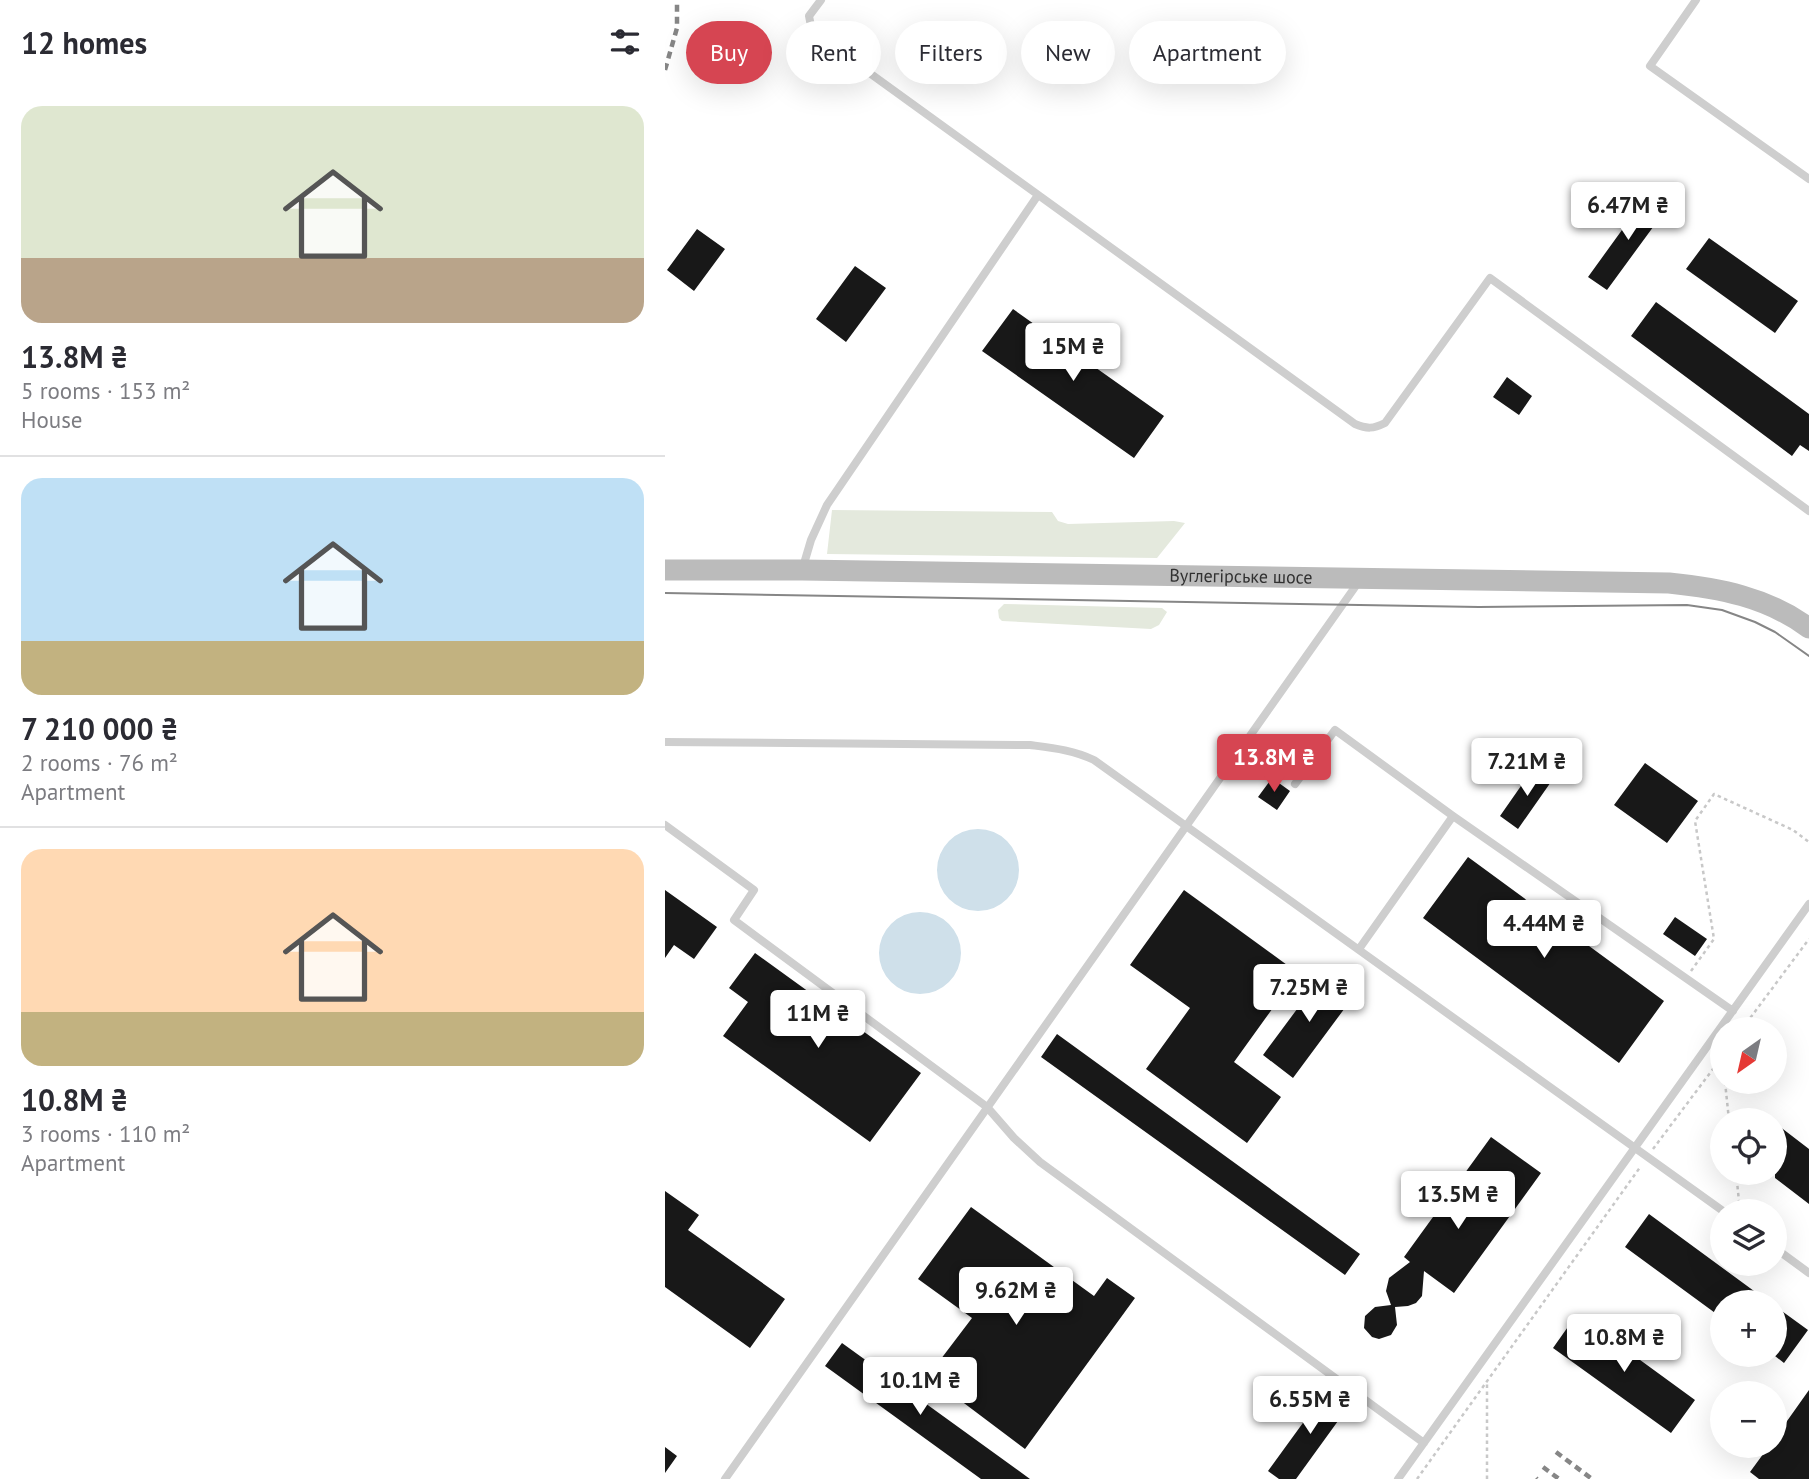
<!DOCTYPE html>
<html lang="en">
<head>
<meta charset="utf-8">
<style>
  body { margin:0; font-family:"PT Sans",sans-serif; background:#f2f2f3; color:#2b2b33; height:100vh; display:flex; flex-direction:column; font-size:26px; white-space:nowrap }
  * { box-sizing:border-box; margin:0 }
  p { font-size:23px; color:#7c7c81 }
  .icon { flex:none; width:38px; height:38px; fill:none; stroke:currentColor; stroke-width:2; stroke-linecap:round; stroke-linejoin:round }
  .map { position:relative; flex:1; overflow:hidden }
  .details { display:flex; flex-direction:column; background:#fff; width:665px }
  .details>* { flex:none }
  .hud { position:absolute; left:21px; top:21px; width:665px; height:63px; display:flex; gap:14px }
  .needle { width:46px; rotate:214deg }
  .fabs { position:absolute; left:1045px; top:1017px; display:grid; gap:14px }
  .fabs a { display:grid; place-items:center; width:77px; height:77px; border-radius:50%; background:#fff; box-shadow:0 7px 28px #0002; font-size:35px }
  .price { position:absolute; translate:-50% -60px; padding:0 16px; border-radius:7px; background:#fff; color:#222; font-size:23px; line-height:46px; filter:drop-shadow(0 2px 4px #0008) }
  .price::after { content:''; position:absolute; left:50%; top:42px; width:21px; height:16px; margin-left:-10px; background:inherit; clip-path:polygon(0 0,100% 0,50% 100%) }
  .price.active { background:#d64552; color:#fff }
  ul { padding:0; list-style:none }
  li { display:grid; align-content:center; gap:14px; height:371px; padding:0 21px }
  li+li { border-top:2px solid #e1e1e2 }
  li span { display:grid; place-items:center; height:217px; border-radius:21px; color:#555 }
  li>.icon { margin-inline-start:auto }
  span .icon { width:126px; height:126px; fill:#fffc; stroke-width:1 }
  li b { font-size:30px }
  h2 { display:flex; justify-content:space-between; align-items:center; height:84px; padding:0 21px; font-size:30px }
  .chip { padding:0 24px; border-radius:32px; background:#fff; box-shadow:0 7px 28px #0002; font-size:24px; line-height:63px }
  .chip.active { background:#d64552; color:#fff }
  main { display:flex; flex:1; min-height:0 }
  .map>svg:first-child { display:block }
  .green { fill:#e4e9dd }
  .water { fill:#cfe0ea }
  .building { fill:#181818 }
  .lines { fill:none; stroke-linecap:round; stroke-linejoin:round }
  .path { stroke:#c8c8c8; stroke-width:2.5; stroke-dasharray:3.5 3.5; stroke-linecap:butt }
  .lane { stroke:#cecece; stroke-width:8 }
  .secondary { stroke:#bbb; stroke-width:21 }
  .tram { stroke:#868686; stroke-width:2 }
  .rail { stroke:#868686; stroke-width:4.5; stroke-dasharray:7 5; stroke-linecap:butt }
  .labels { text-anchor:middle; stroke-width:7; stroke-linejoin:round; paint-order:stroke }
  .street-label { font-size:18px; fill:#313131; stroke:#fff }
</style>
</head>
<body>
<main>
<section class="details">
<h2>12 homes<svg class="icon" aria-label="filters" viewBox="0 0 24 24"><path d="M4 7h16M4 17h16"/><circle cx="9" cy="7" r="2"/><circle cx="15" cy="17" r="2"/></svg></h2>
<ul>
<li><span style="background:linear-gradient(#dfe7d0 70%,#b9a48a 0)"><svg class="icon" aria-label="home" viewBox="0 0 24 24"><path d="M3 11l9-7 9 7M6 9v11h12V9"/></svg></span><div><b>13.8M ₴</b><p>5 rooms · 153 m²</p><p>House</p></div></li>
<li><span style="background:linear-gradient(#bfe0f5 75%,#c2b280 0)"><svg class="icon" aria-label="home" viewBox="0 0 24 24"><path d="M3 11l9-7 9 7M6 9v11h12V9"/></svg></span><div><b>7 210 000 ₴</b><p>2 rooms · 76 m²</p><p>Apartment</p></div></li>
<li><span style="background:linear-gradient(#ffd9b3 75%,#c2b280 0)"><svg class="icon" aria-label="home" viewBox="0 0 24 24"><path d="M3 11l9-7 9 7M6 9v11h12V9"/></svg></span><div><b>10.8M ₴</b><p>3 rooms · 110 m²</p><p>Apartment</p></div></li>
</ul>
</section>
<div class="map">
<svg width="1144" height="1479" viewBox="0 0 1144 1479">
  <rect width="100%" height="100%" fill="#fff"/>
  <!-- green -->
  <path class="green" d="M167,510L387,512L393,521L403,524L509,521L520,523L492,558L162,554Z
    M339,604L497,608L502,612L494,625L486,629L337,621L334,618L333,610Z"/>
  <!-- water -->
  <path class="water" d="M272 870a41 41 0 1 1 82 0a41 41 0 1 1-82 0Z
    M214 953a41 41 0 1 1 82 0a41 41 0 1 1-82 0Z"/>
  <!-- building -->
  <path class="building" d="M983,194L1002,208L942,290L923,277Z
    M32,229L60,249L29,291L2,270Z
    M1044,238L1133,301L1110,333L1021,269Z
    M190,266L221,288L181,342L151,319Z
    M991,302L1144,414V451L1135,445L1127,456L966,336Z
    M348,309L499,416L469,458L317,351Z
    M842,377L867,396L854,415L828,397Z
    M980,763L1033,801L1002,843L949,805Z
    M870,766L888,779L853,829L835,816Z
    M607,778L625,791L612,810L593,797Z
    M803,857L999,1001L954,1063L758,918Z
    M0,890L52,927L29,959L9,945L0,958Z
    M519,890L633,973L569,1062L616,1097L582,1143L481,1069L525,1008L465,965Z
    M1010,917L1042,939L1030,956L998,934Z
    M90,953L256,1073L205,1142L58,1036L83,1002L64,988Z
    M661,970L691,993L628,1078L598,1055Z
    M392,1034L695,1254L680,1275L376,1057Z
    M1110,1123L1144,1149V1204L1110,1178Z
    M826,1137L876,1173L789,1293L759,1271L757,1296L751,1303L743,1306L730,1307L732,1325L726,1335L714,1339L707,1337L699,1328L700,1316L710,1307L726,1305L721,1291L724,1278L745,1262L739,1257Z
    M0,1191L34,1215L23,1230L120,1299L85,1348L0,1287Z
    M306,1207L429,1296L442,1278L470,1298L360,1449L263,1376L307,1318L253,1279Z
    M984,1214L1104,1302H1057V1318L960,1247Z
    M1110,1306L1143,1330L1119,1363L1110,1356Z
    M912,1314L1030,1400L1006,1433L888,1348Z
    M177,1343L365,1479H316L160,1366Z
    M664,1387L686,1403L631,1479H614L603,1471Z
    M1144,1390V1479H1094L1085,1472L1104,1446H1110V1438Z
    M0,1447L12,1456L0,1473Z"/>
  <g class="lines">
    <!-- path -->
    <path class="path" d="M1026,971L1049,939L1030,821L1049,794L1128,830L1144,842
      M1077,1029L1144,939
      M1060,1082L1064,1120
      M988,1149L1057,1057
      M1071,1172L1075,1211
      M752,1479L976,1166
      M822,1479V1384"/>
    <!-- lane -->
    <path class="lane" d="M156,0L144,16L146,26L152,35L690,424C702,429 708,429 720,423L825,278L1144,511
      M1031,0L985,66L1144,179
      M138,567L146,540L162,505L373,195
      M0,742L365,745C388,748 408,750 429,760L1058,1211
      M630,784L670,730L788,816L1068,1011
      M0,825L89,890L69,920L322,1107L349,1138L375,1162L759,1443
      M694,949L788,816
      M1110,1248L1144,1273
      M60,1479L695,580
      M733,1479L1144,904"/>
    <!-- secondary -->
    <path class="secondary" id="s1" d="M0,570H137L1004,583C1054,588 1102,597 1144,628"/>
    <!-- tram -->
    <path class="tram" d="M0,593L814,607L1022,605L1057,610L1090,622L1110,632L1144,656"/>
    <!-- rail -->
    <path class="rail" d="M0,70L12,28V0
      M891,1452L927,1479
      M878,1467L894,1479
      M871,1478L872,1479"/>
  </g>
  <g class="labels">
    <!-- street labels -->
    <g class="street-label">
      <text dy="6" stroke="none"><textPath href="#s1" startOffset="576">Вуглегірське шосе</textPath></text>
    </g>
  </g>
</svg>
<div class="fabs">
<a><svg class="needle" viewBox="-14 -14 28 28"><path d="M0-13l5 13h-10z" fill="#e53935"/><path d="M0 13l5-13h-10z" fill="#7c7c81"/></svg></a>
<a><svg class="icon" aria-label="locate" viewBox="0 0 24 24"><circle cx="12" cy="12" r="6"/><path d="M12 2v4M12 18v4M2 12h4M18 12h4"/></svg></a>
<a><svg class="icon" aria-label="layers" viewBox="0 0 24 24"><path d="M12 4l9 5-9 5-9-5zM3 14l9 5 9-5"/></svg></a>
<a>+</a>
<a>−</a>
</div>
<b class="price" style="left:963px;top:242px">6.47M ₴</b>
<b class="price" style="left:408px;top:383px">15M ₴</b>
<b class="price active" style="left:609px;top:794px">13.8M ₴</b>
<b class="price" style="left:862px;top:798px">7.21M ₴</b>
<b class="price" style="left:879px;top:960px">4.44M ₴</b>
<b class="price" style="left:644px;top:1024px">7.25M ₴</b>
<b class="price" style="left:153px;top:1050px">11M ₴</b>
<b class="price" style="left:793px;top:1231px">13.5M ₴</b>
<b class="price" style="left:351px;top:1327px">9.62M ₴</b>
<b class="price" style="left:959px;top:1374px">10.8M ₴</b>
<b class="price" style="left:255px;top:1417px">10.1M ₴</b>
<b class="price" style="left:645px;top:1436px">6.55M ₴</b>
<div class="hud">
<a class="chip active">Buy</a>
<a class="chip">Rent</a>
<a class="chip">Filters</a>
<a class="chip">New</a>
<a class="chip">Apartment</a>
</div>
</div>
</main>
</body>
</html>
